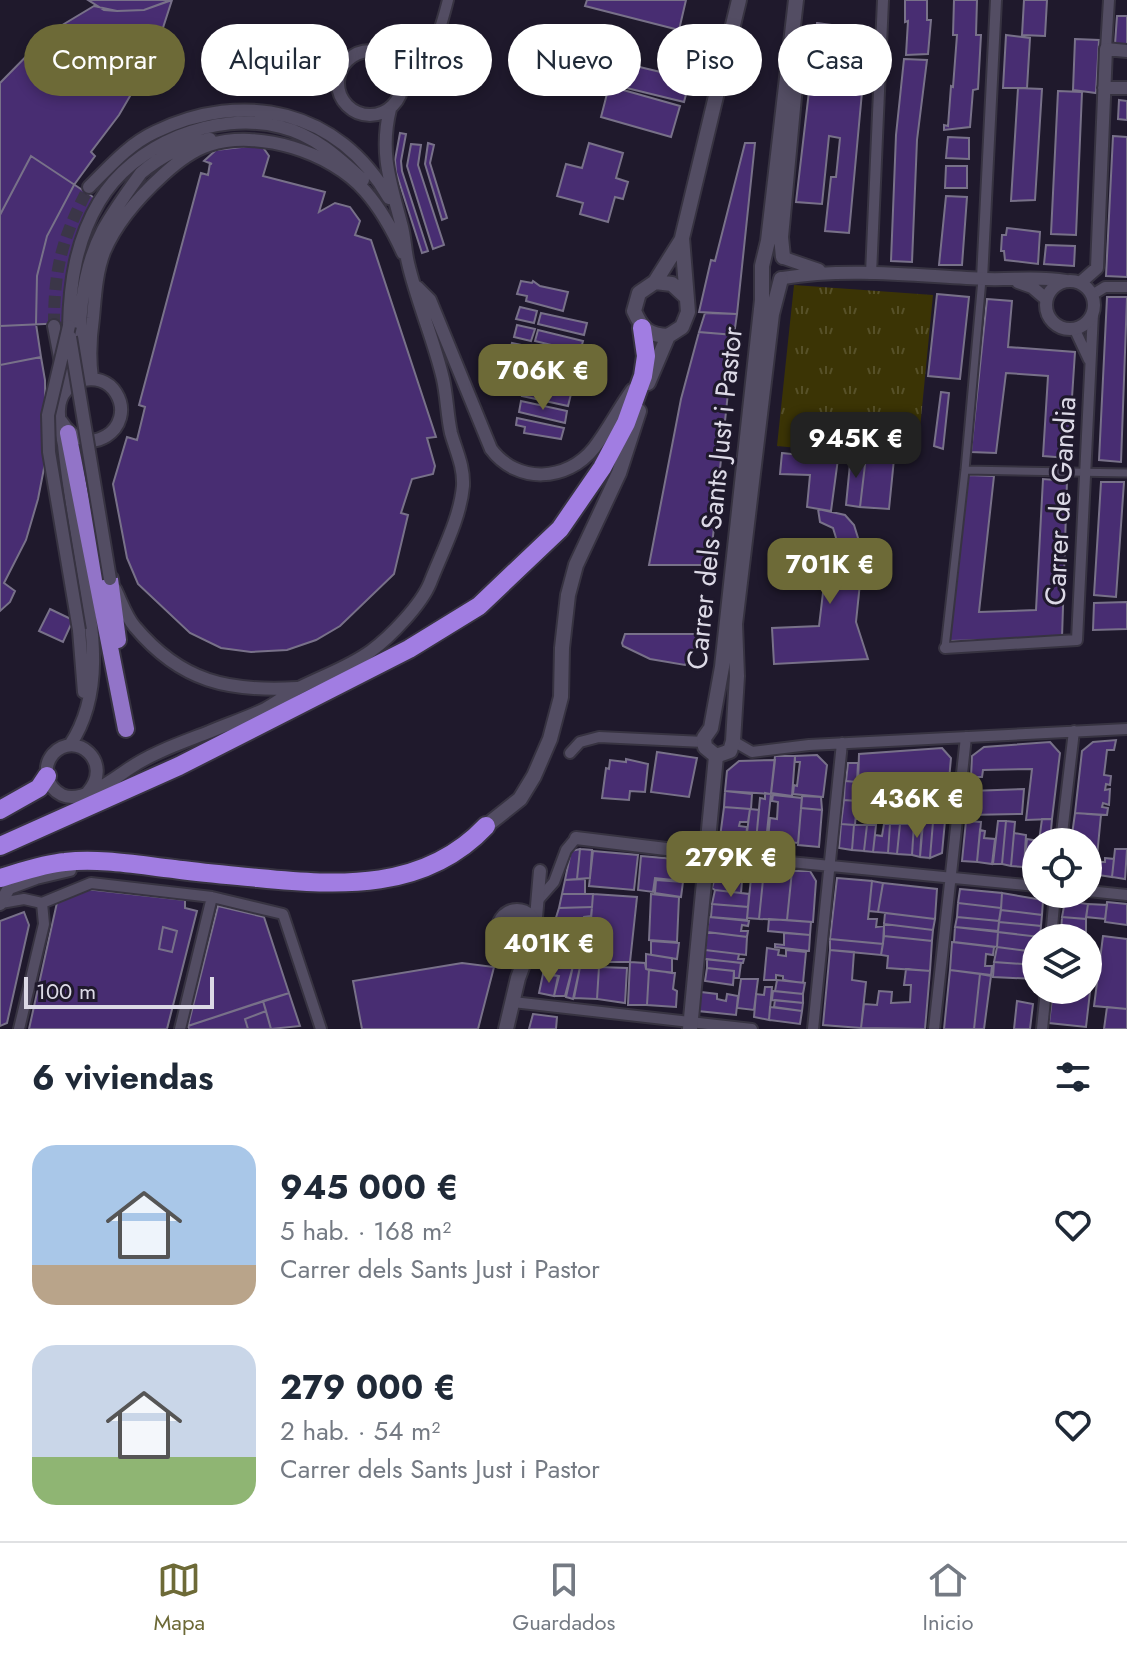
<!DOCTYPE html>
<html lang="es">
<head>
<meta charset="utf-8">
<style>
  body { margin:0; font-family:Jost,sans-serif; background:#f2f2f3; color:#1f2937; height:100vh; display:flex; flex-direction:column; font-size:30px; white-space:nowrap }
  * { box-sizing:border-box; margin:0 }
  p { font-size:26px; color:#747a83 }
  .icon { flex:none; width:44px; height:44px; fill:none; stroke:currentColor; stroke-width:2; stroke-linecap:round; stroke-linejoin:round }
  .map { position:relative; height:1029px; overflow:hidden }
  .side { display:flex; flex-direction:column; background:#fff; flex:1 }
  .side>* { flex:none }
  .guide { position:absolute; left:24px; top:24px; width:1080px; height:72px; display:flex; gap:16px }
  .tools { position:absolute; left:1022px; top:828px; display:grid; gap:16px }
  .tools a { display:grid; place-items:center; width:80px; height:80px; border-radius:50%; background:#fff; box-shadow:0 4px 12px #0003; font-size:40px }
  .scale { position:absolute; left:24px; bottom:20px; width:190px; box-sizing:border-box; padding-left:8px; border:4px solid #dcd9e6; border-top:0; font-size:22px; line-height:28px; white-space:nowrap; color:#dcd9e6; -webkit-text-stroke:6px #1f192c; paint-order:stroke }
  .price { position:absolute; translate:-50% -68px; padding:0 18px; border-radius:16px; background:#6d6a37; color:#fff; font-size:26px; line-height:52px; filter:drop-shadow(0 2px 4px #0008) }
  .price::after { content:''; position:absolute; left:50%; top:48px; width:24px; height:18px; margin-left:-12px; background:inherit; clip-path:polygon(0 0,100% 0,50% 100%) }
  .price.selected { background:#222; color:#fff }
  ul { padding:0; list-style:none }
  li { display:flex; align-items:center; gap:24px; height:200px; padding:0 32px }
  li span { display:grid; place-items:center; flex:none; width:224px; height:160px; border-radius:24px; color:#555 }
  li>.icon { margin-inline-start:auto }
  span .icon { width:96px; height:96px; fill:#fffc; stroke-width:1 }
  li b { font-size:34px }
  h2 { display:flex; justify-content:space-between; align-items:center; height:96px; padding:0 32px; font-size:34px }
  .chip { padding:0 28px; border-radius:36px; background:#fff; box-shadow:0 4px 12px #0003; font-size:28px; line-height:72px }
  .chip.selected { background:#6d6a37; color:#fff }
  .dock { display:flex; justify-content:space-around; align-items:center; height:112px; border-top:2px solid #e0e1e3; background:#fff; font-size:22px; color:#747a83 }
  .dock a { display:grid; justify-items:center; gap:4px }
  .dock .selected { color:#6d6a37 }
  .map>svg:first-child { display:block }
  .park { fill:url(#park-tufts) }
  .building { fill:#482d72; stroke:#787189; stroke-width:2 }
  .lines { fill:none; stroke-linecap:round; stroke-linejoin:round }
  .tertiary-tunnel { stroke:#3b3648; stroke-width:12; stroke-dasharray:12 6; stroke-linecap:butt }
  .pedestrian-casing { stroke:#373341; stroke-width:11 }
  .minor-casing { stroke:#373341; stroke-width:14 }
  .tertiary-casing { stroke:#373341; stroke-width:16 }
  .secondary-casing { stroke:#373341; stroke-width:18 }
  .trunk-casing { stroke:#373341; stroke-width:20 }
  .motorway-casing { stroke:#373341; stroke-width:22 }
  .pedestrian { stroke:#534d63; stroke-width:7 }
  .minor { stroke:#534d63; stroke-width:10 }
  .tertiary { stroke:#534d63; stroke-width:12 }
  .secondary { stroke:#534d63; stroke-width:14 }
  .trunk { stroke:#9274c8; stroke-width:16 }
  .motorway { stroke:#a17de2; stroke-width:18 }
  .tertiary-bridge-casing { stroke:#373341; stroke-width:16; stroke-linecap:butt }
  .tertiary-bridge { stroke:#534d63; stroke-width:12 }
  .labels { text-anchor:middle; stroke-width:6; stroke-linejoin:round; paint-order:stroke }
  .street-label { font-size:28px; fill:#dcd9e6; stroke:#1f192c }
</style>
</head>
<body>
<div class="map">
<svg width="1127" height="1029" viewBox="0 0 1127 1029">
  <defs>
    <pattern id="park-tufts" width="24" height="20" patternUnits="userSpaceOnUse" patternTransform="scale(2)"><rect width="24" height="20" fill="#3b3405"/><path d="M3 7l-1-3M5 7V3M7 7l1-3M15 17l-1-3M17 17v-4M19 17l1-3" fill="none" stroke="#575129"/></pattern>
  </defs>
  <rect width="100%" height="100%" fill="#1f192c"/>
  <!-- park -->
  <path class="park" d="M794,285L933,295L917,459L777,446Z"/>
  <!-- building -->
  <path class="building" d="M88,0H171L144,10L117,11L104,10Z
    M172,0L159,40L140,79L119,115L91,152L95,156L74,185L47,236L37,276L36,324L41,357L0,365V83L49,33L94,6L117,11L144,10Z
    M587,0H686L679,30L585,6Z
    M905,0H927V20H931L928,54L906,55L908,21L905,22Z
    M954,0H977L976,35H981L978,89L973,90L970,127L944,130V125L948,126L951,86L953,87L957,35H953Z
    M1024,0H1047L1045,36L1022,35Z
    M1117,16H1127V45L1115,44Z
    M817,23L840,26L839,40H849L852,27H868L849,233L825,231L831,177H836L840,138L829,136L822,204L796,202Z
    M1006,35L1030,38L1027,88H1003Z
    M1075,39L1099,40L1096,93L1073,90Z
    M606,59L690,79L684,102L602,82Z
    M904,59L927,60L917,140L912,262L891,261L896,135Z
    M609,86L680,106L671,137L601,117Z
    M1018,88L1042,89L1035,200L1011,201Z
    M1058,91L1082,92L1076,235L1051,234Z
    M1119,100L1127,101V120L1118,119Z
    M400,133L406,134L401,161L402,171L428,251L422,253L396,172L395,160Z
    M1113,136L1127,137V277L1106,276Z
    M948,137L969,138V159L946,158Z
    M428,143L434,145L430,163L447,218L442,220L425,164Z
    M589,143L623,153L616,178L628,182L623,199L615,197L608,222L580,214L583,203L557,196L566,164L582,168Z
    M745,143H755L737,314L699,312L711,260L715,261Z
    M411,144L421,145L418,165L444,245L433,249L407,166Z
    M250,146H262L269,156L263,176L325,192L319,212L335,203L350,207L360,221L355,235L371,240L436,437L427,438L435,466L433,474L412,479L401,513L408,515L394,574L340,626L316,640L287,650L251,652L221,648L190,633L138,584L127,558L113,484L127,437L137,440L145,407L139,405L201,173L208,175L210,163L212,164L204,161L216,150Z
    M31,156L99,201L85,226L66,323L0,326V215Z
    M946,166H967V188H945Z
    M946,196L967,197L962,265H939Z
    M1007,228L1040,232L1038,264L1005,260L1004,251H1001L1002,235H1006Z
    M1046,245L1075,246L1074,266L1044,264Z
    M521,281L532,283L533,281L540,286L568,292L563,311L526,301L527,296L517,294Z
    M937,294L969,297L960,379L928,376Z
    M1107,297H1127L1121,462L1099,460Z
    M987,299L1012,301L1008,347L1075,352L1068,458L1043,456L1048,376L1006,373L996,453L971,452Z
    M520,307L537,311L534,323L516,319Z
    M541,313L587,323L584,335L538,324Z
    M705,313L737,314L734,335L699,332Z
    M517,325L535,329L531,341L514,337Z
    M538,330L583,341L580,352L535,341Z
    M699,332L734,335L710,565H649L681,399Z
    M512,343L531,347L528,358L509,353Z
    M534,348L579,359L576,370L531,360Z
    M41,357L45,380L46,458L38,499L26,540L4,583L15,591L10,602L0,611V365Z
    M583,359L601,363L598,375L580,371Z
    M509,360L526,365L524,376L506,371Z
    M529,366L575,377L572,388L527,376Z
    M580,375L597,379L594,393L576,388Z
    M504,378L523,383L520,394L501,389Z
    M526,383L571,394L568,406L522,396Z
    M941,392L949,393L943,449L934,446Z
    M521,401L567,411L565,423L519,412Z
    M517,418L564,428L561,439L524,433L525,427L516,425Z
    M782,453L838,459L831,511L807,507L810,475L780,474Z
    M851,454L866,456L860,507L846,505Z
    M866,456L894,459L889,509L860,507Z
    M968,475L994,476L979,612L1036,610L1043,479L1067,481L1062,638L949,641Z
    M1101,482H1124L1116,597L1094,595Z
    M818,509L845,515L854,525L863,554L856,622L868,659L774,664L772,628L819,626L828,551H840L833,528L820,522Z
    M1127,602V629L1093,630L1094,603Z
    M50,609L73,620L63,642L39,631Z
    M625,634H703L685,665L650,659L623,646L622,643Z
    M1116,740L1114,750H1107L1104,775L1111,776L1110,785L1106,784L1105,790L1110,789L1109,805L1103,803L1102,807L1108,808L1107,815L1075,813L1082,751L1093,742Z
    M1050,742L1060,753L1052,819L1026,820L1032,769L983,770L982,777H971L972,756L984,747Z
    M942,748L951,758L949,780L858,784L859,754Z
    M657,752L697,758L689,797L651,792Z
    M817,755L827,765L823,797L793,794L794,785L797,786L800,762H795V756Z
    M775,756H795L792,796L771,793Z
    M626,759L648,764L645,792L630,791L629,800L602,798L606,768L609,769L610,760L626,762Z
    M775,760L771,794L725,791L727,771L739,761Z
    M848,763H858L857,782L846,781Z
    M845,781L857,782V801L844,800Z
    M1024,789L1022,814L967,815L970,791Z
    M948,790L945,817L856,819L857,794Z
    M725,791L752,794L751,809L724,807Z
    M765,793L771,794L766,841H756L760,798L765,799Z
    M773,795L802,798L798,843L768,840L770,818L777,819L778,802L772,801Z
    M802,796L821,797L822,810L801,808Z
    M844,800L857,801L855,825L841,824Z
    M724,807L750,809L748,822H740L739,826L747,827L746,840L720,837Z
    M801,808L822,810L819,847L798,845Z
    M750,809L759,810L756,841L746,840Z
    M1075,813L1101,815L1097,856L1088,855V842H1071Z
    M1042,819H1052L1050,842L1039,841Z
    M945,821L942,853L930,858L933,822Z
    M966,821L981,822L977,862L962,861Z
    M998,821H1006L1002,864H993Z
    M1006,821L1015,822L1011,866L1002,864Z
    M933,822L930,858L920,857L923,823Z
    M922,823L920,857L912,855L914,824Z
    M841,824L854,825L852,850L839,848Z
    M884,824H890L888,853L873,852L875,835L882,836Z
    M890,824H900L897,854L888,853Z
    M900,824H914L912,855L897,854Z
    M854,825H867L864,851L852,850Z
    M867,825H876L873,852L864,851Z
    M980,830L985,831L984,838L995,839L992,864L977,862Z
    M1014,833L1026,835L1024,867L1011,866Z
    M1027,839L1039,841L1036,842V869L1024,867Z
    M580,849L592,850L590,878L577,879Z
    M580,849L577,879L565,880L571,851Z
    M1115,849H1127L1125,879L1112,877Z
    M593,851L638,855L634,890L589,886Z
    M1088,855L1099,856L1098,875L1088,874Z
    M641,856L686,860L683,881L655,878L653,892L638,890Z
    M1105,858L1114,859L1112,877L1098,875L1099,862H1105Z
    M716,865L743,868L742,881L715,878Z
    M752,868L764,870L759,919L747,918Z
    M764,870L792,871L787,920L759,919Z
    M792,871H810L816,881L813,922L787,920Z
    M715,878L742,881L741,893L715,890L712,888Z
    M837,878L872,881L868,919H877L876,927L884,926L883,944L830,939Z
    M585,879V894H562L565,880Z
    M656,880L683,882L681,897L655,893Z
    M872,881L883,883L878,912L869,911Z
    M883,883L937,889L935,919L878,912Z
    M86,889L185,900V908L197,911L167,1029H29L58,898Z
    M960,889L1002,893L1001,908L958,903Z
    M715,890L749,894L748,907L712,904Z
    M1002,893L1043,900L1042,915L1001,910Z
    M562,894H593L592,907L559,908Z
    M593,894L637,897L630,962H600L602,934L590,933Z
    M651,894L679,897L677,942L649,940Z
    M1065,901L1088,904L1086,919L1062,917Z
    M1107,902L1127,904V925L1105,922Z
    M958,903L1001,908L999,921L957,917Z
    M712,904L748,907L747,920L711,917Z
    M1088,904L1107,905L1105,919L1086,917Z
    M218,906L264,917L289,993L188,1026Z
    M592,907L591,916L584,917L583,923L554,924L559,908Z
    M1001,910L1042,915L1041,926L999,922Z
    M24,912L29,925L7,1023L0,1026V921Z
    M885,913L935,919L933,930L884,924Z
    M709,917L749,921L748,926L742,925L741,931H748L747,937L707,932Z
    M957,917L999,921L998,931L955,927Z
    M1062,917L1086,919V934L1061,931Z
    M769,919L811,922L810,935L768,931Z
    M999,922L1041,926L1040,937L998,932Z
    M555,924L589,926L586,940L552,937Z
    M884,924L933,930L932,941L884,936Z
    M163,927L177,931L172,952L159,949Z
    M955,927L998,932L997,947L954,942Z
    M707,932L747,937L746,955L705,950Z
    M998,932L1040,937L1036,938V952L997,947Z
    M784,933L810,935L809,951L775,947V944L784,945Z
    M884,936L932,941L930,971L887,968L888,956L881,955Z
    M1103,936L1127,939V1009L1094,1006Z
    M552,937L586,940L587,967L547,964Z
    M830,939L883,944L881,955L830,950Z
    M651,941L679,943L677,959L651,955Z
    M952,942L994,947L993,955L986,954L985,966H992L991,975L950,970Z
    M997,947L1036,952V965L994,962Z
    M767,948L779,950L778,955L786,956V950L806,952L803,983L783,980V976L776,975V980H764Z
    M705,950L739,954L738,959H744L743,963L704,959Z
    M830,950L854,952L852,980L866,982L861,1028L823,1025Z
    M646,954L672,958V973L646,969Z
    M707,959L741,963L739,978H734V971L707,968Z
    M630,962L645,963L646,969L649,970L647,1005H628Z
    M994,962L1036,965V979L993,977Z
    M462,963L494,967L478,1029H362L353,981Z
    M546,964L573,966L565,996H554L559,976L544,973Z
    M573,966L580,967L573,999L566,997Z
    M580,967H599L597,999L574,998Z
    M599,967L627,968L625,1003L597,999Z
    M707,968L734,971L733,985L705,981Z
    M906,969L930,971L925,1029L861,1028L864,1004L877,1005L879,991L892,992L891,1003L910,1002L911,985H904Z
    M649,970L675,973L673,989L677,991L676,1007L647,1005Z
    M950,970L980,974L974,1029H944Z
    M543,974L558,976L554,996L539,993Z
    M980,974L991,976L984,1029H974Z
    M741,979H758L754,1010L737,1008Z
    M777,980L805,983L803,994L775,991Z
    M765,987H772L769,1020L754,1017L756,994L764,995Z
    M1053,990L1090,992L1086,1027L1049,1023Z
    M773,991L803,994V1003L772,1000Z
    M701,992L717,994V999L726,1001L727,994L738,996L736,1015L698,1011Z
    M289,993L300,1026L271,1029L263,1001Z
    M775,1000L803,1003L802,1011L774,1007Z
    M263,1001L266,1011L245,1019L248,1029H189L188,1026Z
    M1017,1001L1033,1004L1030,1029H1014Z
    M770,1007L802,1011L800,1024L769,1020Z
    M1107,1007L1127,1009V1029H1104Z
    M266,1011L271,1029H248L245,1019Z
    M533,1014L557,1017L556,1029H529Z"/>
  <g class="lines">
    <!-- tertiary-tunnel -->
    <path class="tertiary-tunnel" d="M54,326C54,268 62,238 89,187"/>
    <!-- pedestrian casing -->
    <g class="pedestrian-casing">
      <path id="pedestrian" d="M965,470L1127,473
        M945,648L965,470L982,279"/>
    </g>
    <!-- minor casing -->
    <g class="minor-casing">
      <path id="minor" d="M1106,49L1109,0
        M393,61L430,49
        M402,72C435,56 439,34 448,0
        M871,274L883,0
        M982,279L996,0
        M1092,295L1105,287H1127
        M1075,330L1089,360
        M945,648L1077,640L1093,313
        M733,741L752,752L809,745L1127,729
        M570,753L580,742L599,737L704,742
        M1061,842L1074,731
        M707,854L1036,886
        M1088,891L1127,895
        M539,899L554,882L566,850L576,838
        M1,903L24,899L42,903L91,883L212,897L283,914L321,1029
        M1051,938L1055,894
        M513,1002L752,1029
        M19,1029L44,924L42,903
        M180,1029L212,897
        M813,1029L842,743
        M934,1029L966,737
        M1042,1029L1046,990"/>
    </g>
    <!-- tertiary casing -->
    <g class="tertiary-casing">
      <path id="tertiary" d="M338 83a32 32 0 1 1 64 0a32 32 0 1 1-64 0Z
        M1104,88H1127
        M89,187C109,167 129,144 155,132C244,89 339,110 389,198
        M784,258L819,270
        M783,278C849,267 918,276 986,279C1013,280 1039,276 1066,281
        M1046 305a24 24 0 1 1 48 0a24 24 0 1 1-48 0Z
        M1018,282L1032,287L1046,299
        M1080,283L1097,268L1106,49L1127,51
        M417,287L430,300L491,449C517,484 567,482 594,448C608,430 619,408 632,390
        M54,326L66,389
        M69,326C70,282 76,241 99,202C133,144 216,110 281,127C314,135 338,157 363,180
        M82,377C76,332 81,271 103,230C114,210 128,191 141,173C161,156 185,144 210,139
        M92,378C89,357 90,339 93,318C95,296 96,273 104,252C116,223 140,196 163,175C175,164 193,150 209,145C258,129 331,152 365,191C381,209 393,231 403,253
        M61,421C88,464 137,427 116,393C101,368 60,379 59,409C58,420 62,434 64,445C68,482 74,518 80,554C90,616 108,688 70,745
        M115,589C121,601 126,617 135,627C181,682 229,692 297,688
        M79,630L84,692
        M88,792C114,763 76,729 53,754C42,767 46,787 62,795C81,804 111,781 127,770C151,753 181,743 209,732C227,724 247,718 265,709C277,703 288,693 301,687C325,675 349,667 371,651C390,637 421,605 430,583C442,552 460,519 463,486C464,466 456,451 451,433C447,415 447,397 443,379C434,340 417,302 408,263C405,251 405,239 402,227C391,184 379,154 390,109
        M576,838L707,854
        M0,904L9,888L36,878L70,870
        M535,929L540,871"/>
    </g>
    <!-- secondary casing -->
    <g class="secondary-casing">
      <path id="secondary" d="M783,257L781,237L795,86
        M781,279L772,314L735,624L737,676L733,741L730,751L716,756L705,747L704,738L711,728L722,667L762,300V266L768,241L796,0
        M655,282L672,284L685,296
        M668,336C648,335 642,329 634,311L639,293L655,282L682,239
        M648,383L668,336L682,327L688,312L682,238L739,0
        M486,826L520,799L534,776L550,739L561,697L562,648L568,595L576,565L619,473L639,411
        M499 929a18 18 0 1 1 36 0a18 18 0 1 1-36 0Z
        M506,1029L518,978L532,940
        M690,1029L716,756"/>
    </g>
    <!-- trunk casing -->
    <g class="trunk-casing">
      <path id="trunk" d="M68,433L126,729
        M110,579L118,640"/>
    </g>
    <!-- motorway casing -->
    <g class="motorway-casing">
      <path id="motorway" d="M0,810L39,788L47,776
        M0,846L179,766L409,649L479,606L560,529L602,468L626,423L643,376L646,356L642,328
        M0,878C21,872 43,864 65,862C100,858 138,865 174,869C202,873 230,875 258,878C340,886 425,891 486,826"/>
    </g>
    <!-- pedestrian -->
    <use href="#pedestrian" class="pedestrian"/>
    <!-- minor -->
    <use href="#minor" class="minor"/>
    <!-- tertiary -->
    <use href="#tertiary" class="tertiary"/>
    <!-- secondary -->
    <use href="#secondary" class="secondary"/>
    <!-- trunk -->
    <use href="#trunk" class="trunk"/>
    <!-- motorway -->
    <use href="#motorway" class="motorway"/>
    <!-- tertiary-bridge casing -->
    <g class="tertiary-bridge-casing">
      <path id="tertiary-bridge" d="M69,326L48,415L49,452L79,630
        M70,337L110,579"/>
    </g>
    <!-- tertiary-bridge -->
    <use href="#tertiary-bridge" class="tertiary-bridge"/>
  </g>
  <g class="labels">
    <!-- street labels -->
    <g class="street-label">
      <text transform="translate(714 498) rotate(-84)" y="10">Carrer dels Sants Just i Pastor</text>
      <text transform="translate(1060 501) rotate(-87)" y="10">Carrer de Gandia</text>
    </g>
  </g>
</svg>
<div class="tools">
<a><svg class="icon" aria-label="locate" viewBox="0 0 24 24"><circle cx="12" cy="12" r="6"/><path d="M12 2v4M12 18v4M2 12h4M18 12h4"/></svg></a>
<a><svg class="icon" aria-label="layers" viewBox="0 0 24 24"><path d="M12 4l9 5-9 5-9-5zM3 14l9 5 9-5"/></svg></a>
</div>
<div class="scale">100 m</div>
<b class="price" style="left:543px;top:412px">706K €</b>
<b class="price selected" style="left:856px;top:480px">945K €</b>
<b class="price" style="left:830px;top:606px">701K €</b>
<b class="price" style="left:917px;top:840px">436K €</b>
<b class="price" style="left:731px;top:899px">279K €</b>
<b class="price" style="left:549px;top:985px">401K €</b>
<div class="guide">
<a class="chip selected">Comprar</a>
<a class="chip">Alquilar</a>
<a class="chip">Filtros</a>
<a class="chip">Nuevo</a>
<a class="chip">Piso</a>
<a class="chip">Casa</a>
</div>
</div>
<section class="side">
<h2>6 viviendas<svg class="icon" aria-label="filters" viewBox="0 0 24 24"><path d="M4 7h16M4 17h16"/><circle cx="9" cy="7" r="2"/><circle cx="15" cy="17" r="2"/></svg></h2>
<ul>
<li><span style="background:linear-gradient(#a9c7e8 75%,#b9a48a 0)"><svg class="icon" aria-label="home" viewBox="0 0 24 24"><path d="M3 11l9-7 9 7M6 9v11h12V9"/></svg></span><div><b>945 000 €</b><p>5 hab. · 168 m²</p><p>Carrer dels Sants Just i Pastor</p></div><svg class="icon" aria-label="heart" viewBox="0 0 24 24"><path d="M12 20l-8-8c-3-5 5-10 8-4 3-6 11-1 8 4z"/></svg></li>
<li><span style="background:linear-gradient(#c9d6e8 70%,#8fb573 0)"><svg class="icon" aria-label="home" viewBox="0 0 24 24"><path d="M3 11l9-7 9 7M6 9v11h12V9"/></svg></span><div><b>279 000 €</b><p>2 hab. · 54 m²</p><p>Carrer dels Sants Just i Pastor</p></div><svg class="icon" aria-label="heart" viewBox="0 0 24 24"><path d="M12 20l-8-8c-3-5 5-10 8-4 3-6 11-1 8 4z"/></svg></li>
</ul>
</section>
<nav class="dock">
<a class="selected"><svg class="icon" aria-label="map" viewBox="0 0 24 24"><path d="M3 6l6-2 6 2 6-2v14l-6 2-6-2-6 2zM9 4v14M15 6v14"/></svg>Mapa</a>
<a><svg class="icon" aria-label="saved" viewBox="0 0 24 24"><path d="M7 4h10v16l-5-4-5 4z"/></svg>Guardados</a>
<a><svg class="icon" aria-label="home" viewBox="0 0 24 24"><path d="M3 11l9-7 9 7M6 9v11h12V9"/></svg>Inicio</a>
</nav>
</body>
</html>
